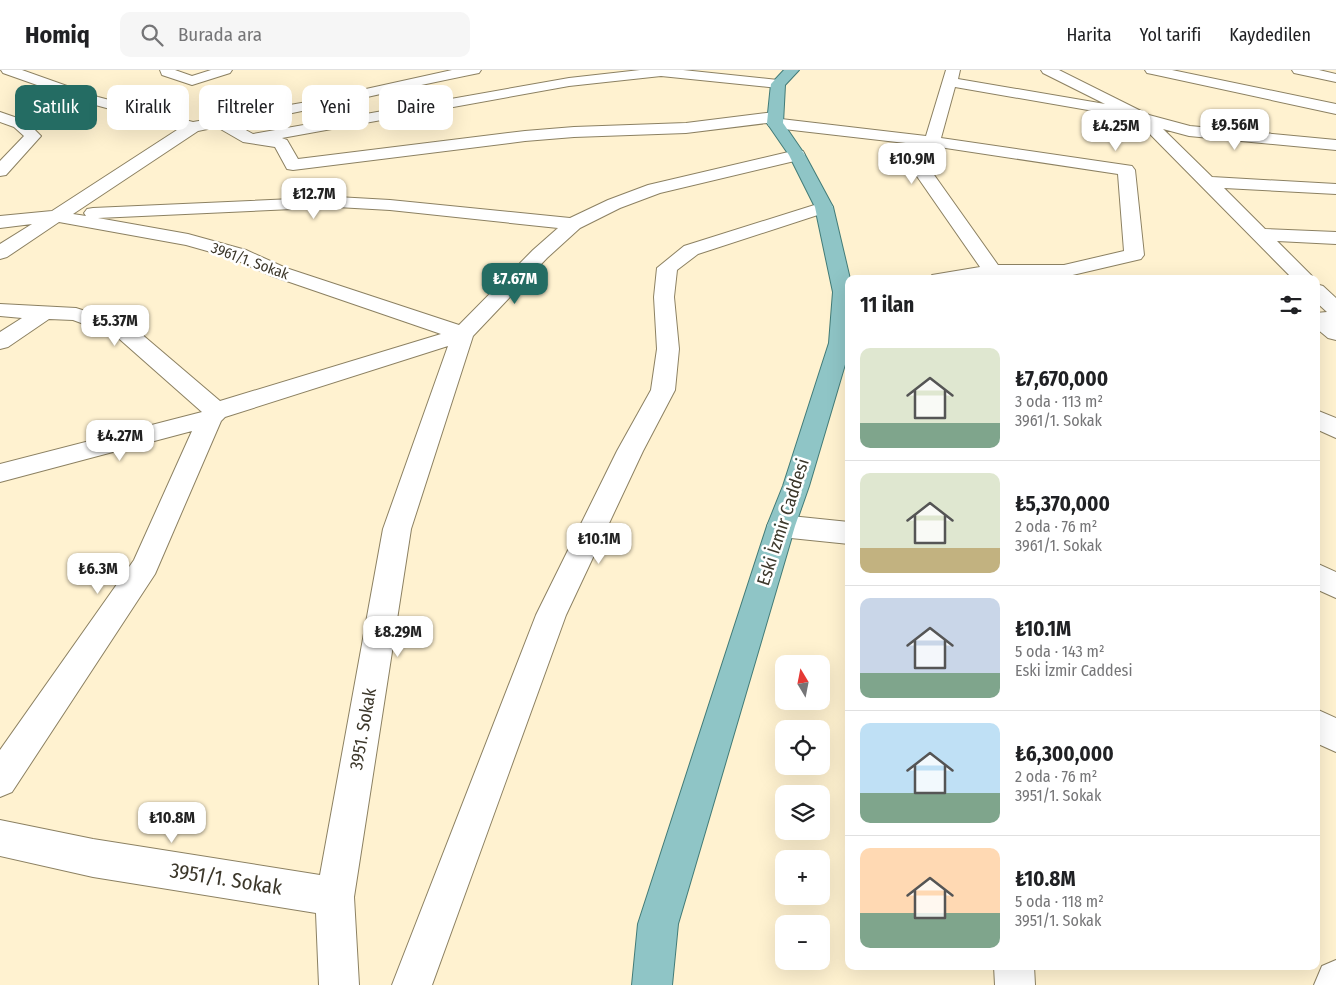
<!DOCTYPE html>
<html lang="tr">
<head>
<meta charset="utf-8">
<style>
  body { margin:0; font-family:"Fira Sans Condensed",sans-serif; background:#f6f6f6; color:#202124; height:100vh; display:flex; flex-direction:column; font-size:19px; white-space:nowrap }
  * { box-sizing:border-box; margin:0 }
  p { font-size:16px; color:#757577 }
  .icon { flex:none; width:28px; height:28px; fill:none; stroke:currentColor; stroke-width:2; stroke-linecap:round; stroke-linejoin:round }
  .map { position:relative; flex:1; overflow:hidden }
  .drawer { position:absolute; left:845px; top:205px; width:475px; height:695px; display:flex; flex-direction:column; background:#fff; border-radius:10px; box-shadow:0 5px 20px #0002 }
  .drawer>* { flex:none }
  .banner { position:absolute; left:15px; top:15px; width:475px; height:45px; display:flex; gap:10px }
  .needle { width:32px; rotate:350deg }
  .fabs { position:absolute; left:775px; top:585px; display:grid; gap:10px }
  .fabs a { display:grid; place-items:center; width:55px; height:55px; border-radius:10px; background:#fff; box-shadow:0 5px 20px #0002; font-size:25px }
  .price { position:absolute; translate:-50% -42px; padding:0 11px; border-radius:10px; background:#fff; color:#222; font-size:16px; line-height:32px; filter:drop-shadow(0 1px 2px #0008) }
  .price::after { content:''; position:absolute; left:50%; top:30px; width:15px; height:11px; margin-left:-8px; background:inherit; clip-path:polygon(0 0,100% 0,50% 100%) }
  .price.active { background:#246c63; color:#fff }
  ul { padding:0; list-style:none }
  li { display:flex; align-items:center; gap:15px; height:125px; padding:0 15px }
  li+li { border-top:1px solid #e0e0e0 }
  li span { display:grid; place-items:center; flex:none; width:140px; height:100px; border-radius:10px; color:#555 }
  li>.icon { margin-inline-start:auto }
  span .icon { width:60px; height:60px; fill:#fffc; stroke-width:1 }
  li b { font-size:21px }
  h2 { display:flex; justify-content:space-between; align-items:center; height:60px; padding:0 15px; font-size:21px }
  .pill { padding:0 18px; border-radius:10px; background:#fff; box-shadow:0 5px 20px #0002; font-size:18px; line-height:45px }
  .pill.active { background:#246c63; color:#fff }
  header { display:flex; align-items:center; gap:30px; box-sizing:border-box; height:70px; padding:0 25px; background:#fff; border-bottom:1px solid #e0e0e0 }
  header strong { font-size:24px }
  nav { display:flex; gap:28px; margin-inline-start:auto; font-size:18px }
  .search { width:350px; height:45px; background:#f6f6f6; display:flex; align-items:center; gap:12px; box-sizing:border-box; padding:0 18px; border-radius:10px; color:#757577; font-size:19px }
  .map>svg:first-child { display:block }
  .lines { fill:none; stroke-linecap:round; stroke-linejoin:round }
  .minor-casing { stroke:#8c8162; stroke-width:2 }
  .major-casing { stroke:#427b77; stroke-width:2 }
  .minor { fill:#fff; fill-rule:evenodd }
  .major { fill:#8fc5c6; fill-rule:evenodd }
  .labels { text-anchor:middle; stroke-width:5; stroke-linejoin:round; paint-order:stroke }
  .far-street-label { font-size:15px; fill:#3c372a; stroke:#fff }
  .street-label { font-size:18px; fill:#3c372a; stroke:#fff }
  .near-street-label { font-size:21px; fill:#3c372a; stroke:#fff }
</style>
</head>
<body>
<header>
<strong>Homiq</strong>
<div class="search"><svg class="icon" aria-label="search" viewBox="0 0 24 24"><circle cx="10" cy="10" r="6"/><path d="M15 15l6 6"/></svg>Burada ara</div>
<nav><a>Harita</a><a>Yol tarifi</a><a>Kaydedilen</a></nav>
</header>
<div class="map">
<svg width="1336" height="915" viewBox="0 0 1336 915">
  <rect width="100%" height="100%" fill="#fff2d0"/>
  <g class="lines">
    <!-- minor casing -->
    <g class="minor-casing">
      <path id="minor" d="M1,0H22L98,27L193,52L307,32L452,0H481L479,3L474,4C394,20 315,40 235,54L253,64L569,8L640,0H683L778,10L783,11L785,14L783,17L778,18L661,6L569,16L282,68L287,70L298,89L525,61L574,57L686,53L775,42L780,44L783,47L781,49L926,66L946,0H960L958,9L1105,34L1043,3L1041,0H1059L1149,45L1190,56L1336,70V80L1189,66L1163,59L1212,107L1336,114V124L1224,118L1265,159L1336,162V174L1277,171L1315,209H1293L1138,52L1111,44L955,17L941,68L1132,96L1135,100L1144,185L1141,189L1064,207L929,209L932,205L980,197L914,102L923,75L775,58L769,56L767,53L686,63L574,67L525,71L293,100L287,99L275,77L243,72L217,57L198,61L73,144L86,146L84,143L87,139L93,138L337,127L390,130L570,148L608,130L648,115L797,80L803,81L805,85L803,89L660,123L620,138L580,158L547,188L473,266L411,459L354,827L359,915H319L316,843L93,807L0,786V750L93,769L320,805L383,459L448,276L225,347L221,351L155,504L12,722L0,727V680L134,490L192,361L0,412V394L202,342L116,266L73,250L49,249L8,277L0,279V262L22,248L0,246V234L76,238L132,256L220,331L441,264L272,206L232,188L186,175L59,152L7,187L0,189V174L32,154L0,158V146L52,141L180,58L88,33L3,3ZM939,77L1118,104L1124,181L1064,195H998L932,102ZM337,137L390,140L558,158L533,180L459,255L286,198L246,180L188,164L98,148Z
        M160,0H175L192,6L211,0H232L230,3L192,15L162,5Z
        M1145,0H1172L1336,34V44L1152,4L1147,3Z
        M1292,0H1319L1336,4V12L1294,3Z
        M0,42L26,51L41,66L6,105L0,106V91L24,66L14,57L0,52Z
        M824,132L830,133L833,137L830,141L698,184L677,200L674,227L679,279L675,320L643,381L566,545L432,915H392L536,545L617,381L651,320L657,279L654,227L657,198L684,176Z
        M1316,214L1323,216L1336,228V270L1328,268L1316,258V243L1327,242L1316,232Z
        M1316,340L1336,348V368L1316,359Z
        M781,445L849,452V474L781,467L771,464L767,456L771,448Z
        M1316,493L1336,502V528L1316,519Z
        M1316,639L1336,648V682L1316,673Z
        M1336,890V915H1314L1322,896Z
        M994,896H1034L1035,915H995Z"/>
    </g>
    <!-- major casing -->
    <g class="major-casing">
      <path id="major" d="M784,0H799L785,15L783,53L805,85L833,137L850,209L849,281L809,416L795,456L678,854L672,915H632L638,854L767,456L783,416L829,273L833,222L815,137L789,85L767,53L771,14Z"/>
    </g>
    <!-- minor -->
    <use href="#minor" class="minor"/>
    <!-- major -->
    <use href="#major" class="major"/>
  </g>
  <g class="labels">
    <!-- far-street labels -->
    <g class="far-street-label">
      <text transform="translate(250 191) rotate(20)" y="5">3961/1. Sokak</text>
    </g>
    <!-- street labels -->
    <g class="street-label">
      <text transform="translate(783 452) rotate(-72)" y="6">Eski İzmir Caddesi</text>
      <text transform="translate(363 659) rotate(-80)" y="6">3951. Sokak</text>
    </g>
    <!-- near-street labels -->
    <g class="near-street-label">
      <text transform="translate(226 809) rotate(9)" y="7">3951/1. Sokak</text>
    </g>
  </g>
</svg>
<div class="fabs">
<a><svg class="needle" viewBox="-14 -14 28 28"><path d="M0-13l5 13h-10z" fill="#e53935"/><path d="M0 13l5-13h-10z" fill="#757577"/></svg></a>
<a><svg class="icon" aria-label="locate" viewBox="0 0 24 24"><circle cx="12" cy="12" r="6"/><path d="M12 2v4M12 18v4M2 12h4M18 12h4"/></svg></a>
<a><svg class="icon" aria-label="layers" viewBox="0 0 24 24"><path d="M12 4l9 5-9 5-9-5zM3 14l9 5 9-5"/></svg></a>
<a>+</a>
<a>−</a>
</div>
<b class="price" style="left:1235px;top:81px">₺9.56M</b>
<b class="price" style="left:1116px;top:82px">₺4.25M</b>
<b class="price" style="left:912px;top:115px">₺10.9M</b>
<b class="price" style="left:314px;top:150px">₺12.7M</b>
<b class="price active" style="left:515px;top:235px">₺7.67M</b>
<b class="price" style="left:115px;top:277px">₺5.37M</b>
<b class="price" style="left:120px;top:392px">₺4.27M</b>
<b class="price" style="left:599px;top:495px">₺10.1M</b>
<b class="price" style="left:98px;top:525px">₺6.3M</b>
<b class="price" style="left:398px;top:588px">₺8.29M</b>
<b class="price" style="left:172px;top:774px">₺10.8M</b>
<div class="banner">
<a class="pill active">Satılık</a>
<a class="pill">Kiralık</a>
<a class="pill">Filtreler</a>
<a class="pill">Yeni</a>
<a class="pill">Daire</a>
</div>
<section class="drawer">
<h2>11 ilan<svg class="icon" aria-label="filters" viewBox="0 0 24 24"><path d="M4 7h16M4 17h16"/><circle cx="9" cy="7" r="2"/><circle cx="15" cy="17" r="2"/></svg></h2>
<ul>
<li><span style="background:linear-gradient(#dfe7d0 75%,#7fa58c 0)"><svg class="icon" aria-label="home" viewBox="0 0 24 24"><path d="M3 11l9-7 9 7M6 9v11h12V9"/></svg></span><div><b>₺7,670,000</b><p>3 oda · 113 m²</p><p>3961/1. Sokak</p></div></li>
<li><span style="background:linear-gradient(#dfe7d0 75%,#c2b280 0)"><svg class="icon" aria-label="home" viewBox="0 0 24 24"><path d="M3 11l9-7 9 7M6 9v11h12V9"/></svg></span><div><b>₺5,370,000</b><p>2 oda · 76 m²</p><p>3961/1. Sokak</p></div></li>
<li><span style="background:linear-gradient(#c9d6e8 75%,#7fa58c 0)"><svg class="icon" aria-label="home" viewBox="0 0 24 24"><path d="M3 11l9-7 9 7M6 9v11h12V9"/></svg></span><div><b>₺10.1M</b><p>5 oda · 143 m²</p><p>Eski İzmir Caddesi</p></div></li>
<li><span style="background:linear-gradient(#bfe0f5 70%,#7fa58c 0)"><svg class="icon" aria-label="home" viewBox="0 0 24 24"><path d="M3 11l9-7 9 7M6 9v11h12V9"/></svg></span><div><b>₺6,300,000</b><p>2 oda · 76 m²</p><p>3951/1. Sokak</p></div></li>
<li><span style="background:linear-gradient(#ffd9b3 65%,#7fa58c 0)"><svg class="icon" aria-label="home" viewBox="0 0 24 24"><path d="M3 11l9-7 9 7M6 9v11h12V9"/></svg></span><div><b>₺10.8M</b><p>5 oda · 118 m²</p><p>3951/1. Sokak</p></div></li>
</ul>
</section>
</div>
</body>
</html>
